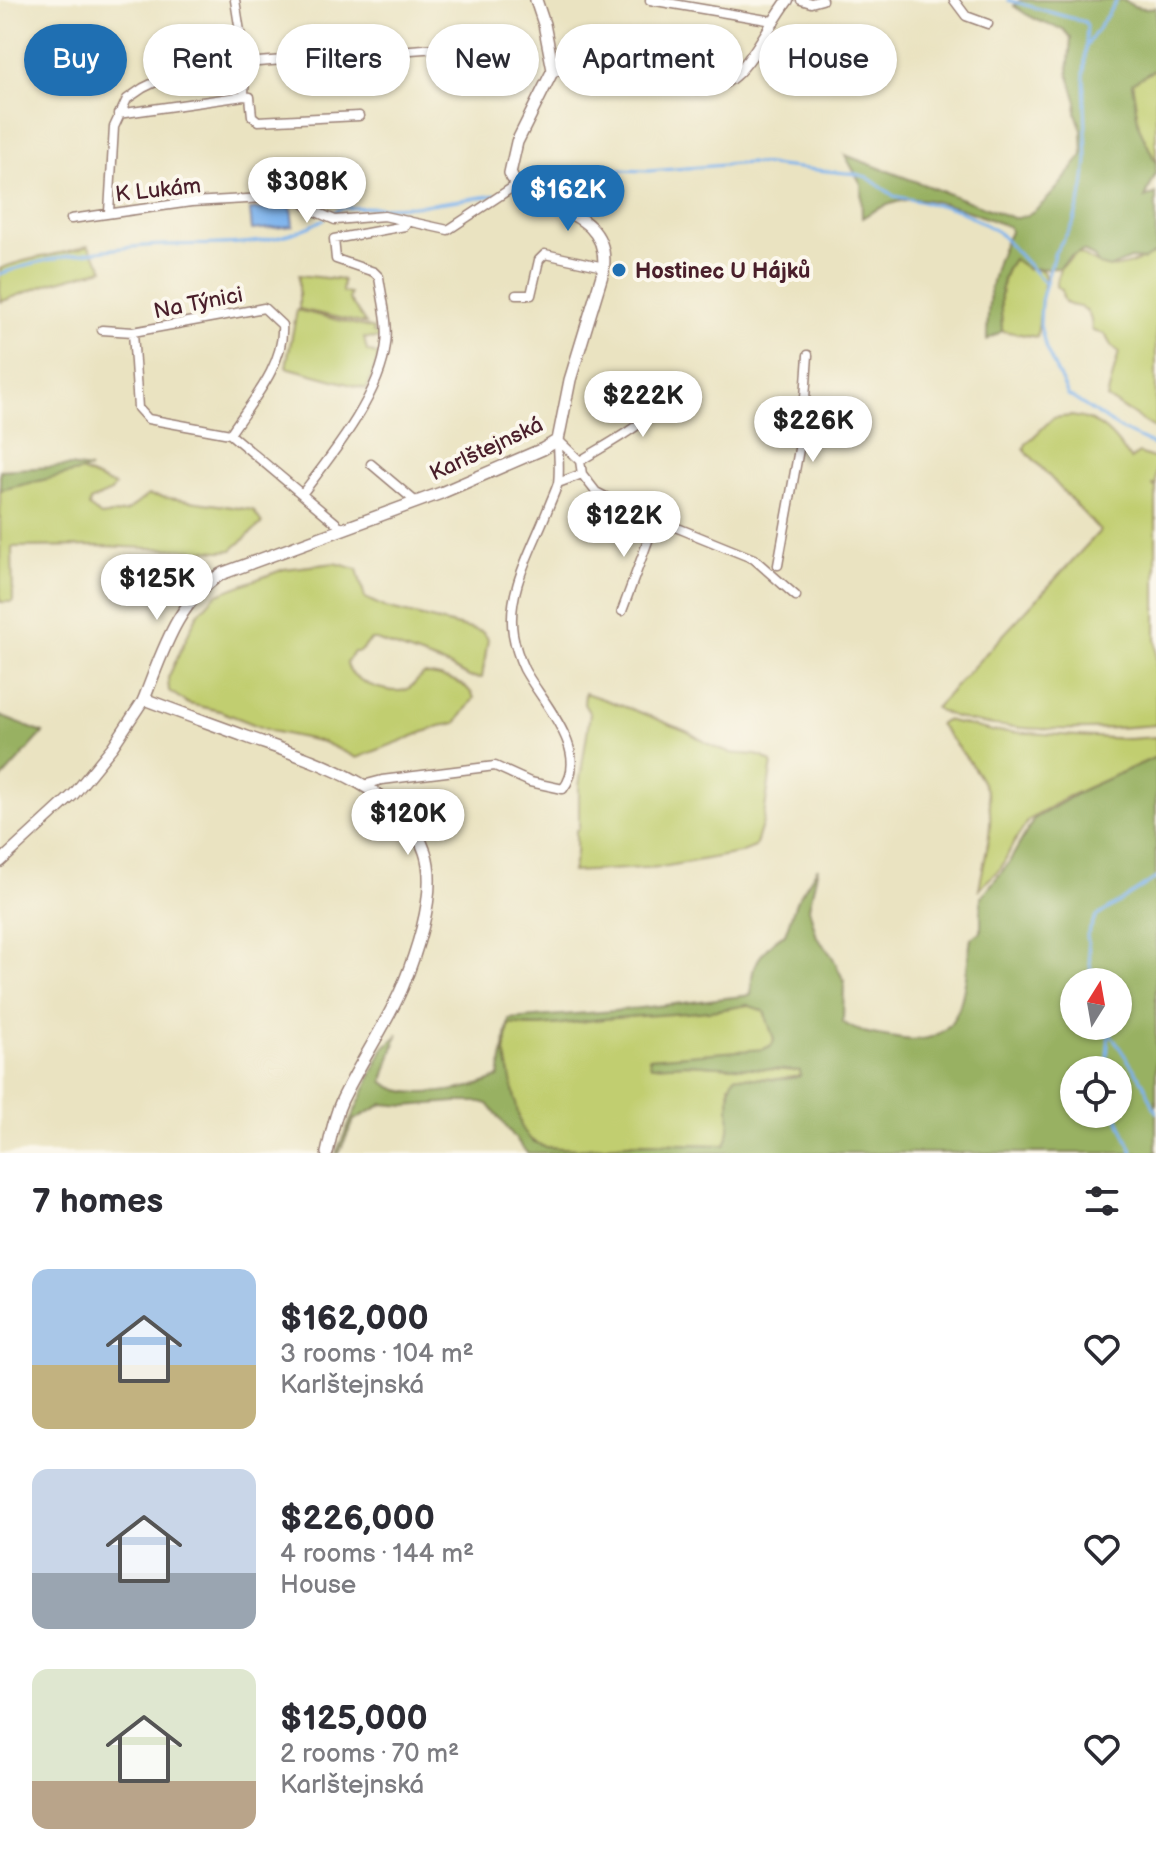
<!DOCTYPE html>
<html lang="en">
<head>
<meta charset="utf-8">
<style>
  body { margin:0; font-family:"Balsamiq Sans",sans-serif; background:#f2f2f3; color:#2b2b33; height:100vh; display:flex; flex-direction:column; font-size:30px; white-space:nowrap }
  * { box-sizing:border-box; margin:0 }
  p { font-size:26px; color:#7c7c81 }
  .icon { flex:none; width:44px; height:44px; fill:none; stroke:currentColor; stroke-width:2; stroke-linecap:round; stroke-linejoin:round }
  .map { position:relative; height:1153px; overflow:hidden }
  .panel { display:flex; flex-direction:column; background:#fff; flex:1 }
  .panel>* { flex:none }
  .banner { position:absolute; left:24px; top:24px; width:1108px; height:72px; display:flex; gap:16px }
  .needle { width:52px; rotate:11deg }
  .fabs { position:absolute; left:1060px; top:968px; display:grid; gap:16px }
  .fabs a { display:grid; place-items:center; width:72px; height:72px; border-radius:50%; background:#fff; box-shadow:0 2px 6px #0004; font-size:40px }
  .price { position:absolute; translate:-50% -68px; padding:0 18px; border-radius:28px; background:#fff; color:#222; font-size:26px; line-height:52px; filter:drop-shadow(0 2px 4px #0008) }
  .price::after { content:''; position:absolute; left:50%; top:48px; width:24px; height:18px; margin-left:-12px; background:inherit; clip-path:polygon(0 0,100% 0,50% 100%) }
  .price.selected { background:#1f6fb2; color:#fff }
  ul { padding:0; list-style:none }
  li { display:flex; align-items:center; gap:24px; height:200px; padding:0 32px }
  li span { display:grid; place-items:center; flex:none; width:224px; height:160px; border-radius:16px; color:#555 }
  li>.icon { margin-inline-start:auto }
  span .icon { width:96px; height:96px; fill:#fffc; stroke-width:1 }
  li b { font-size:34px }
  h2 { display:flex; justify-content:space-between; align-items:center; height:96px; padding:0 32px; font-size:34px }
  .tag { padding:0 28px; border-radius:36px; background:#fff; box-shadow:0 2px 6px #0004; font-size:28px; line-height:72px }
  .tag.selected { background:#1f6fb2; color:#fff }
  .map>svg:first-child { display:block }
  .green { fill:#c1ce70; stroke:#86764e; stroke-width:2 }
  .forest { fill:#98b162; stroke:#716846; stroke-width:2; fill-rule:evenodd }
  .water { fill:#7eb4ed; stroke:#646a8c; stroke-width:2 }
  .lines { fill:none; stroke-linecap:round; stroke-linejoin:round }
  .stream { stroke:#7eb4ed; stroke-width:3 }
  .minor-casing { stroke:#9a8176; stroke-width:11 }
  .tertiary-casing { stroke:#9a8176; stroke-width:13 }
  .secondary-casing { stroke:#9a8176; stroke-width:14 }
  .minor { stroke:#fff; stroke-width:8 }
  .tertiary { stroke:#fff; stroke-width:10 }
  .secondary { stroke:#fff; stroke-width:11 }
  .poi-dot { fill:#1f6fb2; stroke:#fbf7ec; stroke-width:3 }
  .labels { text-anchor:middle; stroke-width:8; stroke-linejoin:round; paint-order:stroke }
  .street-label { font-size:22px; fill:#4a1f2b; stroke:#fbf7ec }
  .poi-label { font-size:22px; font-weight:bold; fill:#4a1f2b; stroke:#fbf7ec; text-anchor:start }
</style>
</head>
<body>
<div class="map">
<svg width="1156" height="1153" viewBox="0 0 1156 1153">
  <rect width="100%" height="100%" fill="#fbf7ec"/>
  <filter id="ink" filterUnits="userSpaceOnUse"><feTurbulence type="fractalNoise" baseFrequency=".0125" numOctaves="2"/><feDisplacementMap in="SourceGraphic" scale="16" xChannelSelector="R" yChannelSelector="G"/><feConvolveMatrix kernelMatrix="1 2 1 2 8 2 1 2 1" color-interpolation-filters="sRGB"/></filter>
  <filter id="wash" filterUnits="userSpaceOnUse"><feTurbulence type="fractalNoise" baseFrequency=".006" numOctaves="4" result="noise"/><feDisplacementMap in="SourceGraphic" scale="32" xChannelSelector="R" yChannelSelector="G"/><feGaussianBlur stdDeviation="1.8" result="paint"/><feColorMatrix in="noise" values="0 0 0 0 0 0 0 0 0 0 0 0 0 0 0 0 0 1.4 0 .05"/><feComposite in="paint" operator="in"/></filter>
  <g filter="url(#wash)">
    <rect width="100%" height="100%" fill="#eae3c1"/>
    <!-- green -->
    <path class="green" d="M1156,69V163L1139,127L1132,82Z
      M88,245L104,269L51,283L0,302V269C28,256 60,257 88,245Z
      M1156,252V429L1107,398L1119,352L1111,346L1105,334L1092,331C1091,289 1063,321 1062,290L1056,286L1060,268L1077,253C1087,256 1091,261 1100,265C1115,273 1143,260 1156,252Z
      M1013,259L1028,269L1042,270L1045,276L1037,337L1002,331C1001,304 997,282 1013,259Z
      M299,275L343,280L342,292L350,294L349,299L366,324L299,309Z
      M297,310L374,329L373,333L382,335L381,339L364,338L367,351L379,355L367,389L286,367Z
      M1071,416C1101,419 1114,436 1130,459L1139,453L1156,459V487L1152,484L1156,489V725C1102,730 981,736 935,708L1100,531L1024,449L1026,444L1053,418Z
      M81,471L115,486L111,492L90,501L89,507L101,516L126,512L148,495L253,510L262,523L232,550L221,551L100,546L12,547L13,602H0V490Z
      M335,563L357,569L365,598L386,608L483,632L488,639L482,678L469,677L449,666L376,640H371L359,652H354L347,662C347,681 389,695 405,690C413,688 417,679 424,674C442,677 467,680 474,698L456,723L440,726L357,758L323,742L271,731L220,711L189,704L169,691L168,678L197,615L215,595L284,569Z
      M585,693C619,704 653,717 686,731C700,738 715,750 731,753C747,756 759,751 772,763L763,822L755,847L740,853L662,867L572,872L576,854V830L579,828V786L590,714L584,704Z
      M945,720L992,731L1128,739L1156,737V757L1067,797L1029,820L1013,844L1001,868L979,889C984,860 995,826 988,796C981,771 954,744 939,724Z
      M747,1005L764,1010L774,1039L772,1045L764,1049L651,1066L687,1064L800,1071V1076L777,1079L756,1078L729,1085L731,1133L725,1145L637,1143L577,1149L544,1147L530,1140L521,1127L505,1052L509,1024C542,1029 570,1023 603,1019C651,1013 699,1014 747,1005Z"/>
    <!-- forest -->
    <path class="forest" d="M1020,0H1125C1133,9 1145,9 1156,7V69L1132,83L1139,127L1156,163V173L1145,198L1156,193V252L1144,260L1130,259L1109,268L1099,265L1093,256L1083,251L1069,257L1060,268L1028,269L1013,259C996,282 1001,304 1002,331L987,340C988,298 990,270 1010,232L1009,227C984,217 944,200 917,199C901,198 875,209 862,218L861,184L845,155L1013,218C1038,220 1068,174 1083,155L1082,130L1076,113L1077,102L1068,73L1071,38L1063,29C1044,25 1030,18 1014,6Z
      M69,466L90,469L0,490V470Z
      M0,716L43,733L0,781Z
      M1156,757V1153H527L488,1104L481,1102H455L406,1106L383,1104L354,1120L339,1153H336L384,1047L397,1036L383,1081C404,1103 475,1090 499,1077L509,1019L614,1011L751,995C752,987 751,976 754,968C759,955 773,940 785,934L796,902L818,867L809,908L817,937L832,956L844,981L843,1022C857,1033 877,1035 896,1038C967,1051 963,989 971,938L981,932V897L1008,864L1034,819L1085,789ZM1118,982V1026H1074V982ZM747,1005L764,1011L774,1039L772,1045L764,1049L649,1058L651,1066L687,1064L800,1071V1076C779,1082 756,1078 735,1076C723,1096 735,1123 725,1145L637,1143L577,1149L544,1147L531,1140L521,1127L505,1052L509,1024C546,1029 568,1022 603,1019C651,1014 700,1015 747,1005ZM1118,1070V1114H1074V1070Z"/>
    <!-- water -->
    <path class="water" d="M291,207L293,226L252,230L250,210Z"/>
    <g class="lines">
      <!-- stream -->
      <path class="stream" d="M1008,0L1085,22L1087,26L1084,75L1087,160L1084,188L1073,224L1054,254L1041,301L1040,325L1046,349L1068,395L1122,430L1156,446
        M1086,47L1117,0
        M527,189L618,170L649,171L749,163L856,174L867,177L894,196L957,209L998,232L1045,283
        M330,215L342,208L416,206L496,195
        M0,274C46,257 95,250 144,246C207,241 266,253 324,219
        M1092,982L1087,935L1096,917L1156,878
        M1109,1032L1144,1084L1156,1112
        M1106,1070L1109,1032L1106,1026
        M1116,1114L1133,1153"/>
    </g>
  </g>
  <g filter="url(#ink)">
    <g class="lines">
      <!-- minor casing -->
      <g class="minor-casing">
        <path id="minor" d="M650,0L773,21
          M801,0L811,3L822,0
          M954,0L966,16L988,24
          M245,63L462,46
          M244,96L250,97L252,116L258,121L359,116
          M118,114L244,96L245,63L235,0
          M109,212L114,127L127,99L143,88L240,41
          M71,219L191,202L282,197L300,201L314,211L335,220L384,216L448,230L516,185
          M516,295H531L539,260L545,254L604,267
          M102,330L133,332L264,308L282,325C285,365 251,402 230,434
          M133,332L138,408L148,419L230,434L342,528
          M558,440L580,461L582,474L596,492L621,505L754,559L796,596
          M580,461C612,441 656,420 675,386
          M371,464L416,502
          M558,483L582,474
          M302,494C332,455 381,394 386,344C389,323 382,299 379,277L374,272L336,259L334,239L405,226L408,221
          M778,565L803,427L808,355
          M622,611L656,519
          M363,785L382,780L495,766L530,782L563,789C592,752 541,701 524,669C519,658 515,646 513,634C506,590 534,546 549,506C552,498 556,490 558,483C560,469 558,453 558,440"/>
      </g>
      <!-- tertiary casing -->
      <g class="tertiary-casing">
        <path id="tertiary" d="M553,70C576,70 599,70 621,74C656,80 704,103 734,76C753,60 772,21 788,0
          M0,862L74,794L113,746L144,699"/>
      </g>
      <!-- secondary casing -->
      <g class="secondary-casing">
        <path id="secondary" d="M327,1153C331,1136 334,1117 342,1100C360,1062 385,1027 402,988C417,951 438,890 425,852C403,786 305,758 247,737C212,724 178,712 144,699C163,652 176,603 221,574L441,493L543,449L558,440L570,380L603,272C614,202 525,213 510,173L517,142L553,70L544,24L536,0"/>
      </g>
      <!-- minor -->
      <use href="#minor" class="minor"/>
      <!-- tertiary -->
      <use href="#tertiary" class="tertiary"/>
      <!-- secondary -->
      <use href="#secondary" class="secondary"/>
    </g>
  </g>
  <!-- markers -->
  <circle class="poi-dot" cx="619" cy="270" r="8"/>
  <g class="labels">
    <!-- street labels -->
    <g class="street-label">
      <text transform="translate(158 189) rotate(-6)" y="8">K Lukám</text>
      <text transform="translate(198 302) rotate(-11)" y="8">Na Týnici</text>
      <text transform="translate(486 448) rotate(-25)" y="8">Karlštejnská</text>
    </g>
    <!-- poi labels -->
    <g class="poi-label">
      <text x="635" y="278">Hostinec U Hájků</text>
    </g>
  </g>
</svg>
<div class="fabs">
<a><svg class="needle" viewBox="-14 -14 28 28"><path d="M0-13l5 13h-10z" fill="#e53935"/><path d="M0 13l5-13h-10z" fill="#7c7c81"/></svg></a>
<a><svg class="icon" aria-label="locate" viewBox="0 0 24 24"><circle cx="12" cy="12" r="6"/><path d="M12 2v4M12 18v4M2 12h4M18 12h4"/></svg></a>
</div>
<b class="price" style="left:307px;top:225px">$308K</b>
<b class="price selected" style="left:568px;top:233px">$162K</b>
<b class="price" style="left:643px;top:439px">$222K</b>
<b class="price" style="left:813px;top:464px">$226K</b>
<b class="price" style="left:624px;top:559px">$122K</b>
<b class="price" style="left:157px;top:622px">$125K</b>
<b class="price" style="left:408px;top:857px">$120K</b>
<div class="banner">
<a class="tag selected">Buy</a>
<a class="tag">Rent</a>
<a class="tag">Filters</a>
<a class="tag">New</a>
<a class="tag">Apartment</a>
<a class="tag">House</a>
</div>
</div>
<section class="panel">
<h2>7 homes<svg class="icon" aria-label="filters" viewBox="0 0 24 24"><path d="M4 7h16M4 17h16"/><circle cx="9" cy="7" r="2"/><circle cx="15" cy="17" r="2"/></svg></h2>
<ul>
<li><span style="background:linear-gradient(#a9c7e8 60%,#c2b280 0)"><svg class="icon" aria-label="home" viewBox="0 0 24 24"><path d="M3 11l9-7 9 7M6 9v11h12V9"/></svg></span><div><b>$162,000</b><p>3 rooms · 104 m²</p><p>Karlštejnská</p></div><svg class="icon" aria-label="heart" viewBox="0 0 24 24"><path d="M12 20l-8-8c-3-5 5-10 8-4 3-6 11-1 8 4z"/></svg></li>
<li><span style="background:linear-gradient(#c9d6e8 65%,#9aa5b1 0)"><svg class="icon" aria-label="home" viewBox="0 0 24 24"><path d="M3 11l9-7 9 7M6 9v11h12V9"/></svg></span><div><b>$226,000</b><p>4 rooms · 144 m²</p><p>House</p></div><svg class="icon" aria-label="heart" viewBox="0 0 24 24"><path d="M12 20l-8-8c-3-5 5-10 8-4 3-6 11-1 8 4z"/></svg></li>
<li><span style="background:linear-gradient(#dfe7d0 70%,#b9a48a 0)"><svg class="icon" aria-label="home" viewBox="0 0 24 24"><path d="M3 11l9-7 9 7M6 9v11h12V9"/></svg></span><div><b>$125,000</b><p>2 rooms · 70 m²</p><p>Karlštejnská</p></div><svg class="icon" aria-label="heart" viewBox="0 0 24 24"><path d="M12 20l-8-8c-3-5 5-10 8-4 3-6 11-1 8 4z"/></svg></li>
</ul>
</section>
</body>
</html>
